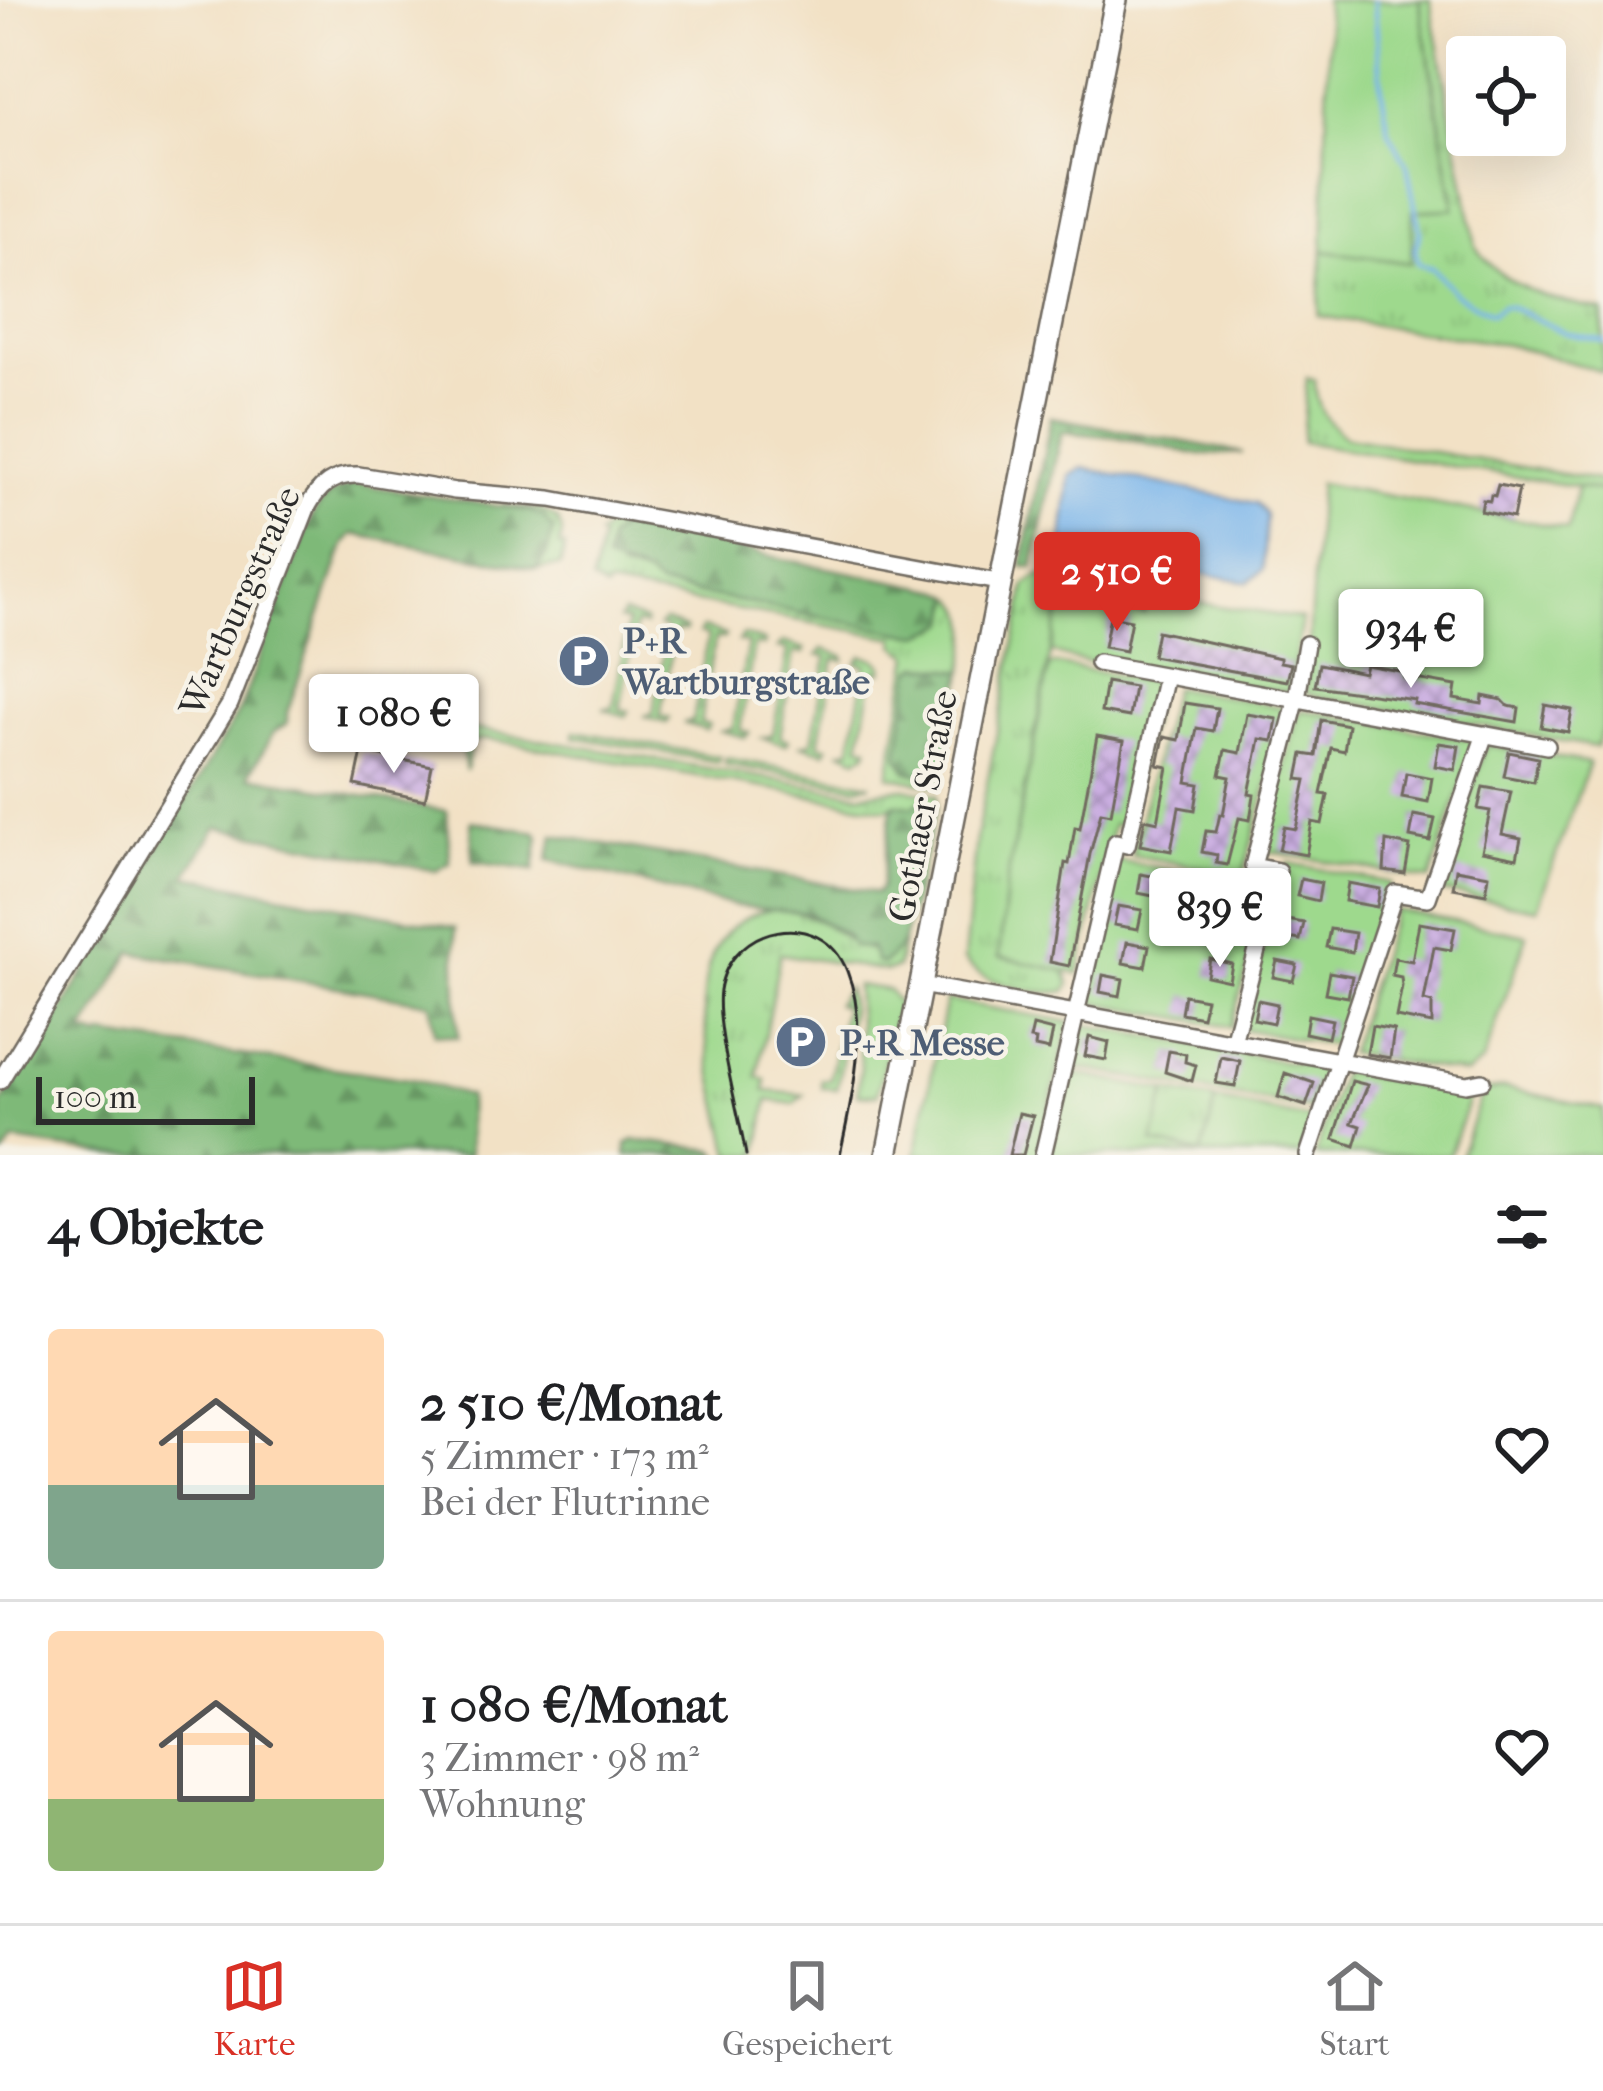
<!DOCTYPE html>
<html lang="de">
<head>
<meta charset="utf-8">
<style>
  body { margin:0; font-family:"IM FELL French Canon",serif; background:#f2f2f2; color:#202124; height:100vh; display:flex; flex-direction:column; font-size:45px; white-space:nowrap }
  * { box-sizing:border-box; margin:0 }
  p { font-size:39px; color:#757577 }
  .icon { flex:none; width:66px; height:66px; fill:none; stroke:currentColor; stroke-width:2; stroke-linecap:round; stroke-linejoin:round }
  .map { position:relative; height:1155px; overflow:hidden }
  .panel { display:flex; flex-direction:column; background:#fff; flex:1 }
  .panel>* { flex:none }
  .fabs { position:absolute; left:1446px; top:36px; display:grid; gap:24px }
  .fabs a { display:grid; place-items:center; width:120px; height:120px; border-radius:12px; background:#fff; box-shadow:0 12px 48px #0002; font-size:60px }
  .scale { position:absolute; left:36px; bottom:30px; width:219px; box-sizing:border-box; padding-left:12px; border:6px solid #2b2b2b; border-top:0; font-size:33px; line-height:42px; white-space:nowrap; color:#2b2b2b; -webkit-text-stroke:9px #f7f3e8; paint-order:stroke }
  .price { position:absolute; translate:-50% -102px; padding:0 27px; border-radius:12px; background:#fff; color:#222; font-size:39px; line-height:78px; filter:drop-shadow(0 3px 6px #0008) }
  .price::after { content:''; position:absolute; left:50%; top:72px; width:36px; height:27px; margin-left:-18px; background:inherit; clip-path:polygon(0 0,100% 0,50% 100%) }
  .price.selected { background:#d93025; color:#fff }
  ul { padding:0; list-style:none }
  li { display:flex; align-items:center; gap:36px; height:300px; padding:0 48px }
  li+li { border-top:3px solid #e0e0e0 }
  li span { display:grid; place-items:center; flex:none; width:336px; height:240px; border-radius:12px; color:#555 }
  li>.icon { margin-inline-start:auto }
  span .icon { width:144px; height:144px; fill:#fffc; stroke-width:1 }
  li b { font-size:51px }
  h2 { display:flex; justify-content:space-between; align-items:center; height:144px; padding:0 48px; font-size:51px }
  .tabs { display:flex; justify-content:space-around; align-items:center; height:168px; border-top:3px solid #e0e0e0; background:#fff; font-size:33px; color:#757577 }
  .tabs a { display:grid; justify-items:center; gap:6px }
  .tabs .selected { color:#d93025 }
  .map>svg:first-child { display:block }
  .grass { fill:url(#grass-tufts); stroke:#64825c; stroke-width:3 }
  .forest { fill:url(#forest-firs); stroke:#547252; stroke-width:3 }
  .garden { fill:#9ed98d; stroke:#64825c; stroke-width:3 }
  .water { fill:#7ab5eb; stroke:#52708b; stroke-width:3 }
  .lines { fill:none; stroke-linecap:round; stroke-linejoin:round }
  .stream { stroke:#7ab5eb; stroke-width:4.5 }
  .building { fill:url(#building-cross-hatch) }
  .minor-casing { stroke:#716b61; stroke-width:20 }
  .secondary-casing { stroke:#716b61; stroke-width:26 }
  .minor { stroke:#fff; stroke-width:15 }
  .secondary { stroke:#fff; stroke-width:21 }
  .tram { stroke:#2b2b2b; stroke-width:3 }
  .labels { text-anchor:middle; stroke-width:9; stroke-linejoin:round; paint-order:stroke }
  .street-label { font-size:36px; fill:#2b2b2b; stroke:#f7f3e8 }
  .service-label { font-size:36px; font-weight:bold; fill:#4e5e75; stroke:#f7f3e8; text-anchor:start }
</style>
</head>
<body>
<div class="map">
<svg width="1603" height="1155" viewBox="0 0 1603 1155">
  <defs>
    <pattern id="grass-tufts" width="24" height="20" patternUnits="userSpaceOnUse" patternTransform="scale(3)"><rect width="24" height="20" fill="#9ed98d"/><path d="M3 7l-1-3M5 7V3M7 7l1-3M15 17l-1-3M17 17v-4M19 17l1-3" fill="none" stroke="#88ba7a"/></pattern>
    <pattern id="forest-firs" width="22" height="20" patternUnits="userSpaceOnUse" patternTransform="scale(3)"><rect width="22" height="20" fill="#7eb978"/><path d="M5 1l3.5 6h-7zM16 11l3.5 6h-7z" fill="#679763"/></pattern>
    <pattern id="building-cross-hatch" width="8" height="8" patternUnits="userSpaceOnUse" patternTransform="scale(3)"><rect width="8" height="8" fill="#caaee1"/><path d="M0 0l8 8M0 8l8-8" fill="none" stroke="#a48eb7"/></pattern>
  </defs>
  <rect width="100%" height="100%" fill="#f7f3e8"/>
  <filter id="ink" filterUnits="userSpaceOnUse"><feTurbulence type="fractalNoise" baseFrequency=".00833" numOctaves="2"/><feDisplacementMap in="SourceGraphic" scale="24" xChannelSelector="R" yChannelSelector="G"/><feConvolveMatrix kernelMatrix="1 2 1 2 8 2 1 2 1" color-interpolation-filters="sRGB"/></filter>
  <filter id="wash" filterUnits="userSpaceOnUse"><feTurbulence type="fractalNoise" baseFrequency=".004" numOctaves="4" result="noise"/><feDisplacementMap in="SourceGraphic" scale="48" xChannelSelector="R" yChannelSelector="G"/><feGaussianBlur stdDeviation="2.7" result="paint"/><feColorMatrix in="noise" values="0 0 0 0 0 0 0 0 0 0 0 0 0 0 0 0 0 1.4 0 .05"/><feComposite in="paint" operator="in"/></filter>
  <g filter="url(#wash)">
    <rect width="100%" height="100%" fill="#f2e1c5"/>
    <!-- grass -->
    <path class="grass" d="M1419,0H1430L1476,247C1500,288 1559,302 1603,311V372L1514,346L1318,316L1323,251L1410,263L1413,211L1454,208Z
      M1307,378L1315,380C1315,406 1325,422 1346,437L1603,481V491L1302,442Z
      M501,505L540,509L558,520L562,532L560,546L565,547L560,566L536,569L547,553L530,511Z
      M622,525L609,539L620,570L648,576L659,586L898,632L937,629L948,623L953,596C977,615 968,645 964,671L919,665L912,670L898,756L934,777L944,771L941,787L889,776L910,655L896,645V638L607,586L606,590L592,581L601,539L598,536L607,528Z
      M1039,576L1149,595L1144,614L1051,651L1007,880L999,956L1065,971L1070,984L1066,991C1039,997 981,983 964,960L976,839L1026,585Z
      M623,614L645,621V625L635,624L620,709L629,711L626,716L603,709L613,707L628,622L619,620Z
      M664,621L685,628V631H675L660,716L669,718L666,723L643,716L653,714L668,629L659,626Z
      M703,628L725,635L724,638H715L700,723L709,725L706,730L683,723L693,721L708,636L699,633Z
      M743,635L765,642L764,646L754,645L740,730L749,733L745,737L722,731L733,728L748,643L738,641Z
      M783,642L805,649L804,653L794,652L780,737L789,740L786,745L763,738L773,735L788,650L778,648Z
      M823,649L844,656V660L834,659L819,744L828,747L825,752L802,745L812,742L827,657L818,655Z
      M862,656L876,659L883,666L882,672L874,671L860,745L868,747L867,752L858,758L842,751L851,749L866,665L857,663Z
      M463,727L859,794L904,788L937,795V808L929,802L913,807L897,804L885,809L488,739L476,740L470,745L466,771L459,732Z
      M575,731L720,757L719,762L574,737Z
      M726,758L871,784L856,787L725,764Z
      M780,908C810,914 828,925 852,943C860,949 878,950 889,955L902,945L897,968L887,971L780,954L757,1077L766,1079L765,1091L804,1095L794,1104L768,1100L758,1155H731C716,1077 658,925 780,908Z
      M856,985L889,990L898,1004L877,1095L857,1094L861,1067Z
      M847,988L851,1009L837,1089L822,1088L821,1080H830L844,1007L836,1004Z
      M1166,1091L1216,1100L1202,1154L1152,1144Z"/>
    <!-- forest -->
    <path class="forest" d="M1051,417L1243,453L1200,455L1117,437L1062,432L1033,568L1022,566Z
      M357,484L530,511L543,516L553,530L547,553L536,569L353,534L344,545L287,713V723L273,733L249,776L447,811L450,863L436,871L217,827L186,876L455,928L458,1037L435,1034L430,1003L132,952L84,1032L100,1038L103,1035L416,1080L468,1096L469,1155H112L14,1141L4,1155H0V1105L63,1008L240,709L312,516C324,497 335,489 357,484Z
      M622,525L673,532L782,559L943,591L953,596L948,623L921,635L898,632L659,586L648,576L605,561L609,539Z
      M919,665L964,671L944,771L934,777L907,771L898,756L912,671Z
      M918,802H929L937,808L902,945L883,964L876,962L871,948L854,947L844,934L809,914L736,906L548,860L554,835L877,893L881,888L892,809L897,804L913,807Z
      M471,821L536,832L539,836L534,870L473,862Z
      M634,1140L714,1150L720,1155H626L627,1144Z"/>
    <!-- garden -->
    <path class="garden" d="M1325,0H1419L1454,209L1413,211L1411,263L1323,251L1329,37Z
      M1319,483L1568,529L1577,487L1603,491V727L1596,747L1306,694Z
      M1149,595L1302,619L1290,692C1253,686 1070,666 1051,651L1061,605L1069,600L1144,614Z
      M1054,664L1159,683L1126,826L1113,824L1079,974L999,957L1007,880L1049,667Z
      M1173,687L1283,707L1287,713L1243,875L1132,855Z
      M1303,710L1472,740L1473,749L1430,880L1262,850L1298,715Z
      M1486,745L1589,763L1537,909L1438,891Z
      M1117,860L1269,888L1231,1027L1085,1001Z
      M1288,863L1391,883L1339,1046L1242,1029Z
      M1395,910L1527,935L1483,1062L1466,1074L1349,1053Z
      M946,1000L1070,1022L1038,1155H916Z
      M1082,1024L1326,1069L1329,1074L1313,1110L1073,1067Z
      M1342,1071L1466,1094L1470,1097L1449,1155H1315Z
      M1072,1073L1166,1091L1153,1143L1202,1154L1216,1100L1314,1120L1303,1155H1049L1068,1074Z
      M1505,1088L1603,1109V1155H1460L1483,1091Z"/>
    <!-- water -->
    <path class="water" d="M1083,468L1256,503L1266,515L1263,570L1248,582L1079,551L1063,540L1070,476Z"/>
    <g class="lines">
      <!-- stream -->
      <path class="stream" d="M1374,0L1382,92L1389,132L1407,165L1420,232L1415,249L1418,264L1432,268L1456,294L1491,314L1502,306L1511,307L1565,333L1603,341"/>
    </g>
    <g id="blocks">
      <!-- building -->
      <path class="building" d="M1498,485L1519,489L1513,518L1481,511L1483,500L1490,501L1491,495L1495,496Z
        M1385,603L1406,607L1403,622L1382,618Z
        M1110,616L1131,620L1125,651L1104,647Z
        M1157,631L1280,658V662L1291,664L1287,681L1152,656Z
        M1319,664L1364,673L1366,665L1405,672L1404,677L1456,686L1454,699L1482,704L1483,696L1502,700L1508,706L1519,708L1517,722L1414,704L1415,700L1315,686Z
        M1106,682L1134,687L1129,717L1101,712Z
        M1185,703L1217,708L1213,731L1197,728L1187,782L1199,784L1195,810L1179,807L1171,851L1140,845L1145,819L1158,822L1168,767L1158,765L1164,737L1179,740Z
        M1545,705L1572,710L1568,732L1541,727Z
        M1247,714L1277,719L1273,741L1260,739L1249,794L1254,795L1250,820L1239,818L1227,865L1216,863L1217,855L1202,852L1206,831L1216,832L1220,814L1223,815L1230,777L1220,775L1225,750L1240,753Z
        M1321,720L1348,725L1344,751L1331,748L1321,794L1328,795L1322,824L1312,822L1306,855L1279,850L1284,827L1296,829L1306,780L1298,779L1303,754L1316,756Z
        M1097,736L1124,741L1111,814L1101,812L1090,854L1069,966L1050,962L1065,863L1069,864L1075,827L1080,828Z
        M1439,743L1459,746L1455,770L1435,766Z
        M362,752L432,766L425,800L355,785Z
        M1509,752L1538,758L1534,782L1504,776Z
        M1406,773L1432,778L1428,802L1402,797Z
        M1483,787L1511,792L1502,834L1521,838L1517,858L1482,851L1490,811L1478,809Z
        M1414,815L1435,819L1430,841L1410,837Z
        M1386,841L1410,846L1405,874L1384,871Z
        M1456,869L1489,875L1486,894L1453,888Z
        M1141,874L1162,878L1158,897L1138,893Z
        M1301,879L1321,883L1318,901L1297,896Z
        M1348,883L1380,889L1377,907L1345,901Z
        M1225,885L1250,889L1246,911L1221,907Z
        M1118,906L1142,910L1138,929L1114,925Z
        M1202,917L1226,922L1223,940L1198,936Z
        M1281,919L1304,923L1300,940L1278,936Z
        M1419,923L1455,929L1451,950L1434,947L1424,1001L1432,1003V1024L1396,1017L1402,986L1401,977L1392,975L1395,958L1412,961Z
        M1330,929L1355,933L1352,952L1326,947Z
        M1127,942L1149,946L1145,967L1123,963Z
        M1210,959L1232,964L1229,981L1207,976Z
        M1277,961L1297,965L1293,981L1273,977Z
        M1329,972L1352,976L1348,997L1325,993Z
        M1103,975L1123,979L1120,996L1100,992Z
        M1184,995L1206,999L1202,1017L1181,1013Z
        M1258,1000L1277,1004L1273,1023L1254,1019Z
        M1308,1015L1332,1020L1328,1038L1305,1033Z
        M1033,1026L1053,1031L1049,1050L1035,1047L1036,1040L1030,1039Z
        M1372,1026L1394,1030L1390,1058L1367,1054Z
        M1089,1037L1109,1042L1106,1060L1085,1056Z
        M1169,1051L1186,1054L1185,1062L1196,1065L1192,1081L1165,1072Z
        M1221,1057L1240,1061L1235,1086L1216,1083Z
        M1285,1073L1314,1083L1306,1106L1278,1097Z
        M1352,1081L1368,1085L1352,1123L1361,1126L1355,1146L1334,1139Z
        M1019,1113L1033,1116L1023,1155H1009Z"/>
    </g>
  </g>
  <g filter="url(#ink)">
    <use href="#blocks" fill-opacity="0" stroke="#716b61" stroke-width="3"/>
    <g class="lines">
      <!-- minor casing -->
      <g class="minor-casing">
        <path id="minor" d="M1098,663L1547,746
          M921,985L1466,1084L1482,1081
          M1233,1042L1278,871L1253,866L1297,698L1306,644
          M0,1081L230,704L307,508C319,486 333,474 359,475L455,491L551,499L998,582
          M1043,1155L1116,842L1127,845L1166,676
          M1308,1155L1395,893L1428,898L1485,734"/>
      </g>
      <!-- secondary casing -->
      <g class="secondary-casing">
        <path id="secondary" d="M887,1155L1116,0"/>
      </g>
      <!-- minor -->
      <use href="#minor" class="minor"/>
      <!-- secondary -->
      <use href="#secondary" class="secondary"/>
      <!-- tram -->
      <path class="tram" d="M746,1155C739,1115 715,1026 720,990C730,925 821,905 847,971C870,1029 852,1097 840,1155"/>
    </g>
  </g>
  <!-- icons -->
  <defs>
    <g id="parking-disc" transform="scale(2.7)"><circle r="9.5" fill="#5c6f8a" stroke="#f7f3e8"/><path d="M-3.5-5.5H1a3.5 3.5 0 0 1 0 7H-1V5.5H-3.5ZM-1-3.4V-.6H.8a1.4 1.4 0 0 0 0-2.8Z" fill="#fff"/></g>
  </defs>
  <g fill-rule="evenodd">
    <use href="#parking-disc" x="584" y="661"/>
    <use href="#parking-disc" x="801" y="1042"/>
  </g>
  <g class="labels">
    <!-- street labels -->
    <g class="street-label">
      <text transform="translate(239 601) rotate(-66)" y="13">Wartburgstraße</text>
      <text transform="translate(922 806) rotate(-79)" y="13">Gothaer Straße</text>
    </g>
    <!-- service labels -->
    <g class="service-label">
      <text x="623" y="653">P+R<tspan x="623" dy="41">Wartburgstraße</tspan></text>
      <text x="840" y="1055">P+R Messe</text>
    </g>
  </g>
</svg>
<div class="fabs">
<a><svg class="icon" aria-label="locate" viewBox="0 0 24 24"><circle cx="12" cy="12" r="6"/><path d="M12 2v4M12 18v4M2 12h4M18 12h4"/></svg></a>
</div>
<div class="scale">100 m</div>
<b class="price selected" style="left:1117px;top:634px">2 510 €</b>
<b class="price" style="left:1411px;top:691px">934 €</b>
<b class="price" style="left:394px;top:776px">1 080 €</b>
<b class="price" style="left:1220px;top:970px">839 €</b>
</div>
<section class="panel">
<h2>4 Objekte<svg class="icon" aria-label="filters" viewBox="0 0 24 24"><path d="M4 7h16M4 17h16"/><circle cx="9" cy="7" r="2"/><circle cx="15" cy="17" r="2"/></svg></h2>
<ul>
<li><span style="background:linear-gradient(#ffd9b3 65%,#7fa58c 0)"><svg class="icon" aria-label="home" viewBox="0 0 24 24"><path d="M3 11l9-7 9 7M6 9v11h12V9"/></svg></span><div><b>2 510 €/Monat</b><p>5 Zimmer · 173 m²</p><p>Bei der Flutrinne</p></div><svg class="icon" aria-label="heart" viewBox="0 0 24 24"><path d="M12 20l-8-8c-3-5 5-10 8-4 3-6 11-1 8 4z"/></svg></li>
<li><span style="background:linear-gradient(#ffd9b3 70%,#8fb573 0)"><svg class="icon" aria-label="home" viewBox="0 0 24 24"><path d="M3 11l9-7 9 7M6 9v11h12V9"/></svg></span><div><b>1 080 €/Monat</b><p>3 Zimmer · 98 m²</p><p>Wohnung</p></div><svg class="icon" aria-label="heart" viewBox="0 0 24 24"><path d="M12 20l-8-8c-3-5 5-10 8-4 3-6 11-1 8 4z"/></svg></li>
</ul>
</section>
<nav class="tabs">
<a class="selected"><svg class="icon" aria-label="map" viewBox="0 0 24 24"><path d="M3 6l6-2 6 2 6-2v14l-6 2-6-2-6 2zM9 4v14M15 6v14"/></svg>Karte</a>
<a><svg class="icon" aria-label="saved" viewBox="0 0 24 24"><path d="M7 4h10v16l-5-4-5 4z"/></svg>Gespeichert</a>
<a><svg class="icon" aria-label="home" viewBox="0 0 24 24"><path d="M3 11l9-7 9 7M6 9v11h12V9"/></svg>Start</a>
</nav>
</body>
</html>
